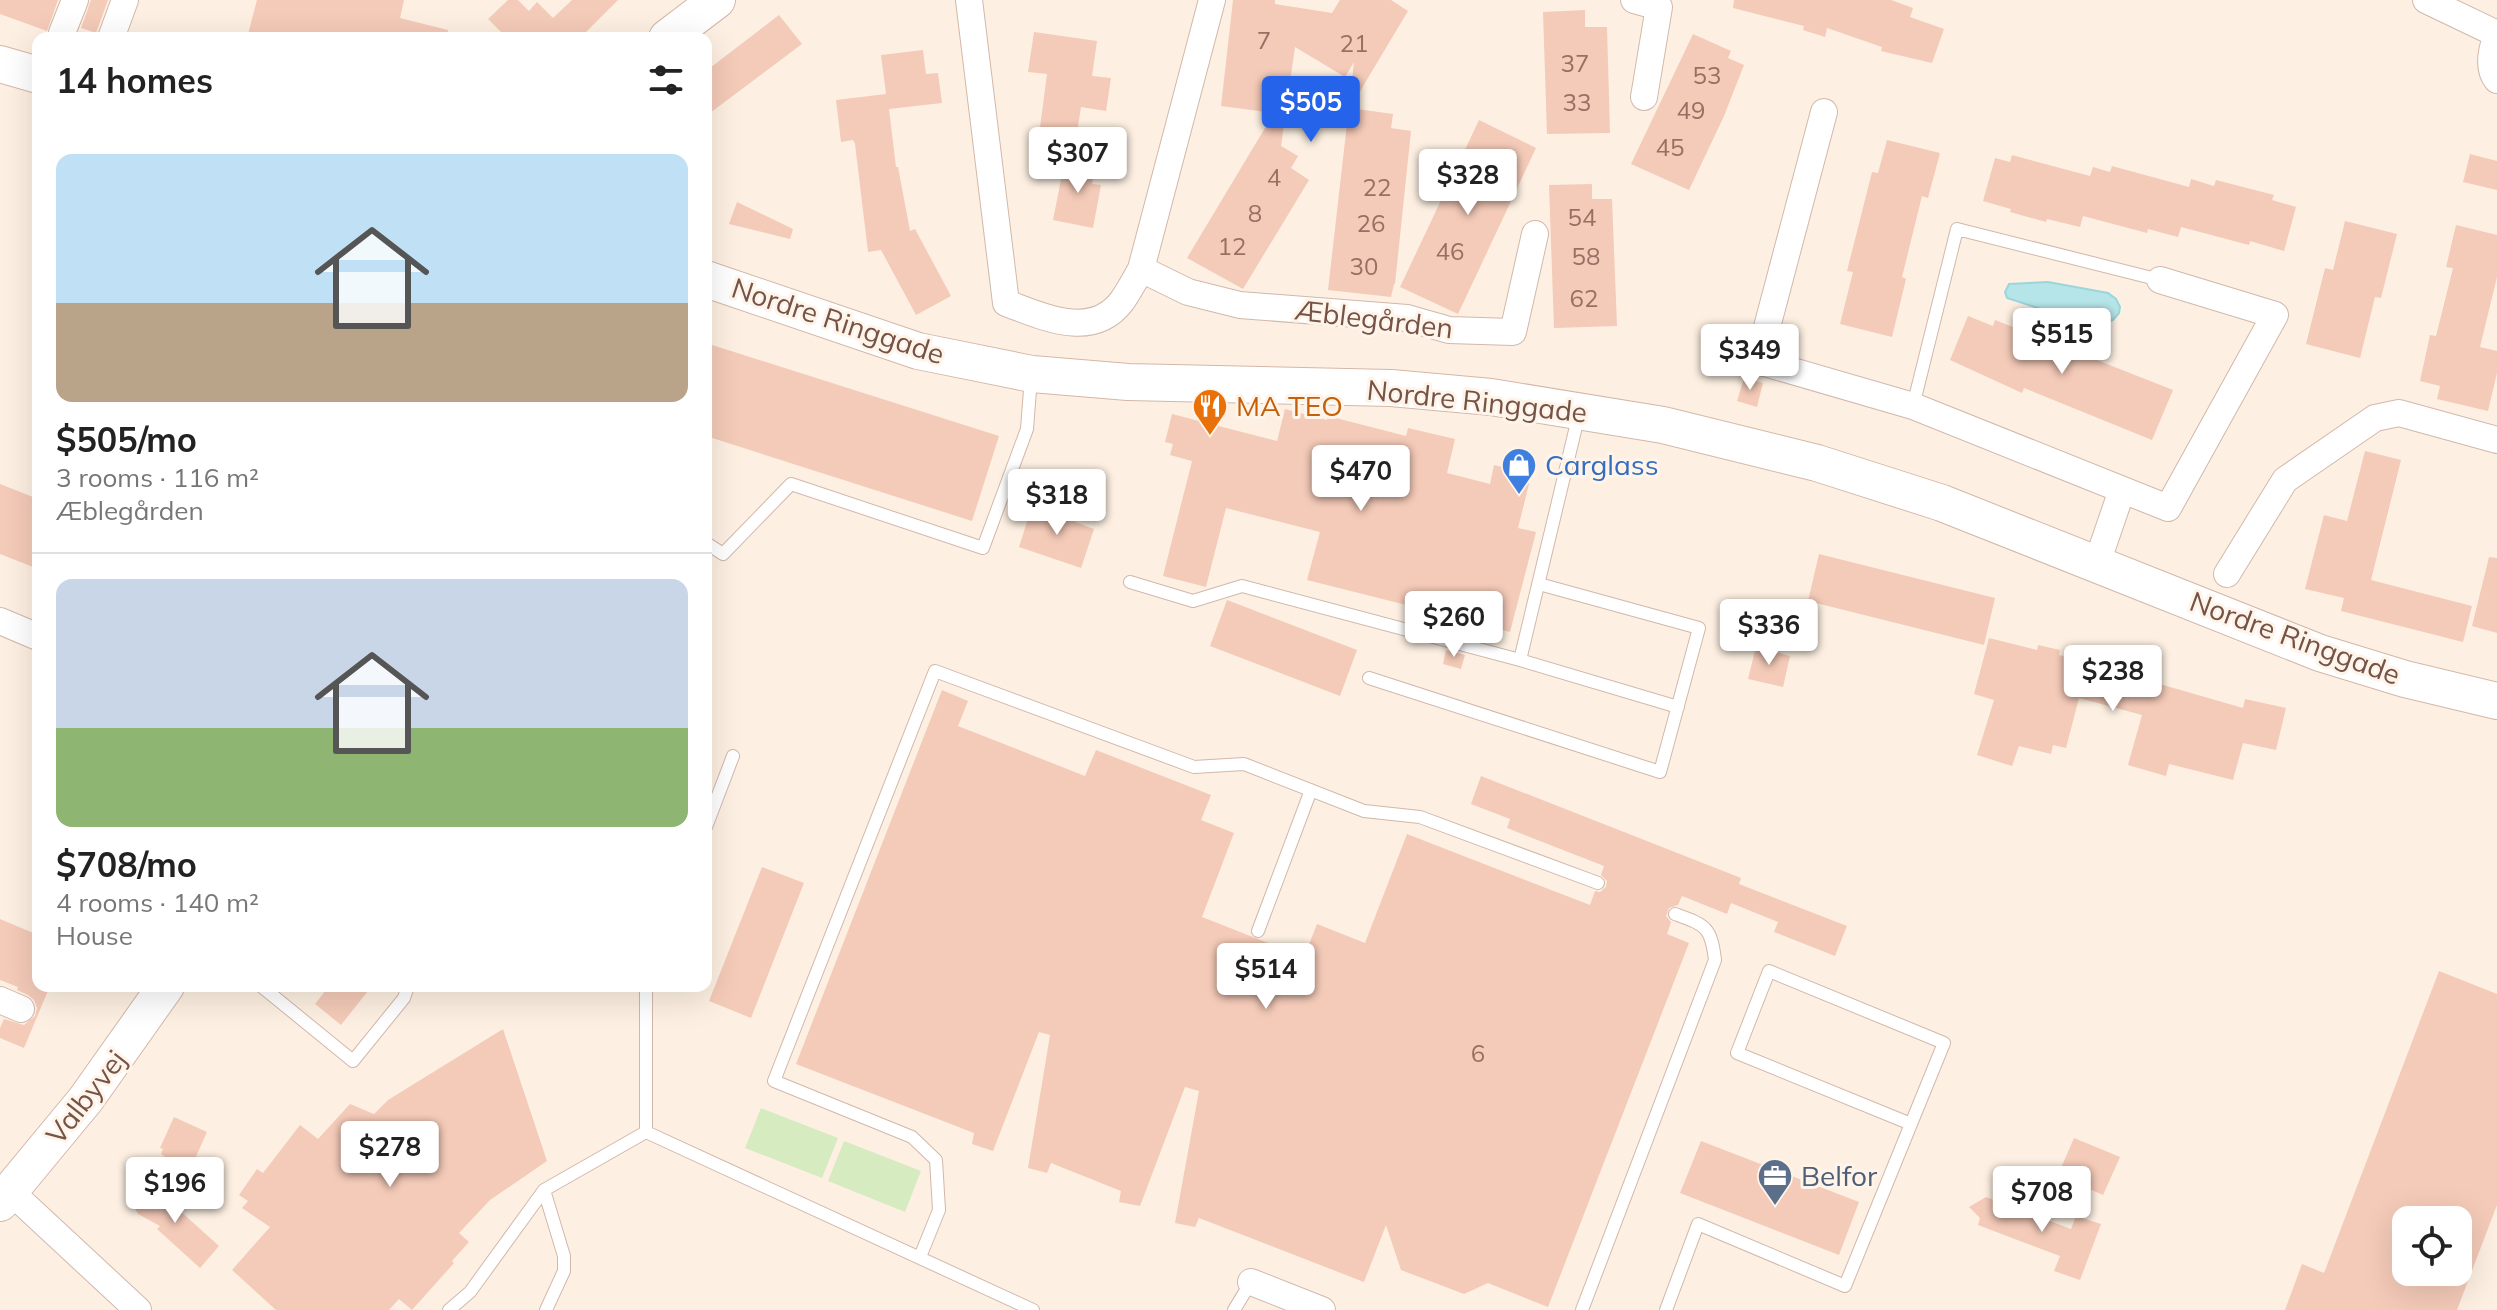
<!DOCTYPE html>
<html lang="en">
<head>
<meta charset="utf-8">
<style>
  body { margin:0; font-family:Mulish,sans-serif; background:#f2f2f2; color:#222; height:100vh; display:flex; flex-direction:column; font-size:30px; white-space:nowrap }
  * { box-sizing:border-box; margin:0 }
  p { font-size:26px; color:#767676 }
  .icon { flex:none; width:44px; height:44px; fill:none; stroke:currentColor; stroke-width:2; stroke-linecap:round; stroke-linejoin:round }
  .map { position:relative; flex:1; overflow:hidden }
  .sheet { position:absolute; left:32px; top:32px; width:680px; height:960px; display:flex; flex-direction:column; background:#fff; border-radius:16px; box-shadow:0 8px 32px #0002 }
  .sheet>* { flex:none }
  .buttons { position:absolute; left:2392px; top:1206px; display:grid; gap:16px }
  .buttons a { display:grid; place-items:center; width:80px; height:80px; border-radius:16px; background:#fff; box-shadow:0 8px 32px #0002; font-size:40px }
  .price { position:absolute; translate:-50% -68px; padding:0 18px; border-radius:8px; background:#fff; color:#222; font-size:26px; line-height:52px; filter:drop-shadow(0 2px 4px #0008) }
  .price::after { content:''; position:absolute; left:50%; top:48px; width:24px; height:18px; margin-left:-12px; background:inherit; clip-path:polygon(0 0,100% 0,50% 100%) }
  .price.selected { background:#2563eb; color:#fff }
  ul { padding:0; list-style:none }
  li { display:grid; align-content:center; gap:16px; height:424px; padding:0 24px }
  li+li { border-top:2px solid #e0e0e0 }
  li span { display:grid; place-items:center; height:248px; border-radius:16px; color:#555 }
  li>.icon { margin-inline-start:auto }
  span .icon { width:144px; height:144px; fill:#fffc; stroke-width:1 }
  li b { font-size:34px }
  h2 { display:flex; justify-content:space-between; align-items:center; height:96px; padding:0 24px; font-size:34px }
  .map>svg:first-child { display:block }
  .green { fill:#d6ebc0 }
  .water { fill:#b5e5e8; stroke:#9bd6da; stroke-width:2 }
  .building { fill:#f4cab8; fill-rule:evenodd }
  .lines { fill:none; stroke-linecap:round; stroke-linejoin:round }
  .lane-casing { stroke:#d1b8ab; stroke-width:14 }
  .street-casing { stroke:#d1b8ab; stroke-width:28 }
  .secondary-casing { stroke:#d4b7a8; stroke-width:38 }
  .lane { stroke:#fff; stroke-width:12 }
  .street { stroke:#fff; stroke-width:26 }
  .secondary { stroke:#fff; stroke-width:36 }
  .labels { text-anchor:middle; stroke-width:6; stroke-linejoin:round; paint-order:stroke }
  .number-label { font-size:24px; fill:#967163 }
  .street-label { font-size:28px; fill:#765347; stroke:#fff4e9 }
  .food-label { font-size:28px; fill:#c56008; stroke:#fff4e9; text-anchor:start }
  .shop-label { font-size:28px; fill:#366cbe; stroke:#fff4e9; text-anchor:start }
  .service-label { font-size:28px; fill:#4e5e75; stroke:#fff4e9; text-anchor:start }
</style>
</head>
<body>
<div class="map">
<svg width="2497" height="1310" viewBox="0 0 2497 1310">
  <rect width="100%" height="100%" fill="#fdf0e2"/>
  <!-- green -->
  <path class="green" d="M761,1108L838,1138L822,1178L745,1148Z
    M844,1141L921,1171L905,1212L828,1181Z"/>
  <!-- water -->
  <path class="water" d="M2048,282L2108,293L2116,299L2120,307L2119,313L2113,320L2105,323L2062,312H2050L2007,298L2005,292L2009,284Z"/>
  <!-- building -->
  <path class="building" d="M0,0H58L47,31L0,14Z
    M91,0H108L96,33L81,28Z
    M257,0H404L400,18L448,30L447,38H247Z
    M508,0H518L529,11L537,2L553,18L572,0H618L580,38H507L488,19Z
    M1233,0H1275V4L1332,13L1340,0H1391L1408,11L1350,108L1393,114L1391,128L1411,131L1395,284H1394L1391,297L1328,290L1354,62L1345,77L1295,47L1281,146L1298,156L1291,168L1309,180L1243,289L1187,258L1274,113L1221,106Z
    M1734,0H1891L1913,8L1910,17L1944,29L1932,63L1881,51L1882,47L1827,28L1825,37L1803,30L1804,26L1733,8Z
    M1585,10V27H1607L1610,133L1547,134L1543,12Z
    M779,15L802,44L706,116V71Z
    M1034,32L1097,41L1092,76L1111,78L1106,111L1081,107L1076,140L1039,135L1047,74L1028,72Z
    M1693,34L1731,51L1728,58L1744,65L1724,116L1689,190L1631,164Z
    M923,50L926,74L938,73L942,103L889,109L896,167H898L910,231L915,229L951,296L916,315L881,250L868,252L855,144L853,140L841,142L836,100L886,94L881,55Z
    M1479,120L1536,148L1458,314L1400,287Z
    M1887,140L1940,153L1928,198L1922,196L1902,277L1906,279L1892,337L1840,324L1853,272L1847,271L1872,172L1878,173Z
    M2470,154L2497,161V190L2463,182Z
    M2012,155L2090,176L2093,167L2110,172L2112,166L2189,187L2191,179L2214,186L2216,180L2274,195L2272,200L2296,207L2284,251L2250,241L2249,245L2181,227L2178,237L2148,229L2147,233L2083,216L2080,227L2047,219L2046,222L2010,212L2011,209L1983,201L1995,158L2010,162Z
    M1065,159L1096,164L1092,184L1101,185L1093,228L1053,220Z
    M1592,184V199H1612L1617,326L1554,328L1549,185Z
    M737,202L793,229L790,239L729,224Z
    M2345,221L2397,234L2381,298L2375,297L2360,358L2306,344L2325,268L2333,270Z
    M2456,225L2497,235V277L2480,347L2497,351V373L2488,411L2437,399L2440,386L2420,381L2430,335L2436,336L2453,268L2446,267Z
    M1968,316L1993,326L1995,320L2173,390L2152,440L2024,388L2022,393L1950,360Z
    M706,343L999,436L972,521L706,436Z
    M1744,378L1763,383L1757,407L1737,401Z
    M1285,409L1327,420L1328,416L1406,436L1408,428L1455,439L1447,473L1490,484L1494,465L1522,472L1529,484L1518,528L1536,532L1510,632L1474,622L1470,637L1450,632L1454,617L1307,580L1320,532L1226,508L1206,587L1163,576L1192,461L1170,455L1173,444L1165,442L1172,414L1277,441Z
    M2365,451L2401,460L2371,580L2472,606L2463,642L2341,611L2344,598L2305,589L2324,515L2347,521Z
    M0,484L38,499V569L0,554Z
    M1031,509L1051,515L1052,512L1076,519L1075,522L1094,529L1081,568L1019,547Z
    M1819,554L1995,598L1984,645L1808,601Z
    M2489,557L2497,558V633L2472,626Z
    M1227,600L1357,650L1340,696L1210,646Z
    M1989,638L2037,650L2038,645L2060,650L2059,655L2243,708L2245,699L2286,708L2276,750L2243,743L2233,780L2169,764L2166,776L2128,765L2142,715L2079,698L2066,748L2053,745L2051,754L2019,746L2012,766L1977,755L1994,700L1974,694Z
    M1756,647L1790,656L1783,687L1748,679Z
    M1446,650L1465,655L1461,669L1443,664Z
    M942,690L968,701L958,726L1085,776L1096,750L1211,795L1201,820L1234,833L1202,917L1304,957L1317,924L1365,943L1407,834L1590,905L1595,891L1600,892L1606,887L1607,881L1601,875L1604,866L1507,828L1510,819L1471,804L1481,776L1741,878L1739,884L1847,926L1835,956L1774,932L1778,922L1731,903L1727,914L1682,896L1678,905L1669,908L1666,916L1671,922L1667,934L1689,943L1548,1307L1488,1283L1464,1294L1401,1270L1386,1225L1364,1282L1199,1218L1195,1227L1175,1223L1199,1091L1185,1087L1140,1206L1119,1202L1121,1191L1051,1163L1047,1173L1028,1168L1050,1035L1039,1032L993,1151L972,1144L974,1133L796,1064Z
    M762,867L804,883L751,1018L709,1001Z
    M0,919L38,935V986H50L24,1048L0,1038V1028L4,1019L24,1025L35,1016L37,1008L34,1000L28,995L17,990L18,987L0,980Z
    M2439,971L2497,994V1205L2457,1310H2285L2302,1264L2324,1273ZM2406,1220H2458V1272H2406Z
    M329,986H372L341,1025L315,1004Z
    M503,1029L547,1161L490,1200L459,1233L469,1242L452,1261L454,1263L412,1310L399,1299L389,1310H276L232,1270L270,1227L242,1208L248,1201L239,1195L257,1169L263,1173L300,1125L318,1139L350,1104L374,1114L388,1100Z
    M174,1117L207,1132L189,1172L161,1154L163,1149L160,1148Z
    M2074,1138L2120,1157L2103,1195L2058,1175Z
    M1701,1141L1859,1202L1839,1255L1680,1193Z
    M148,1182L219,1246L200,1268L157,1229L160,1226L138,1214L133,1204L142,1184L146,1186Z
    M1986,1197L2071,1229L2076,1216L2101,1224L2080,1280L2054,1271L2060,1256L1978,1225L1980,1218L1969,1207Z"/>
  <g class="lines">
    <!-- lane casing -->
    <g class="lane-casing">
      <path id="lane" d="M1913,406L1957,229L2160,280
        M706,543L723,554L791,484L983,548L1027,429L1031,377
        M1130,582L1193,601L1242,586L1520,660L1579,414
        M1520,660L1678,707
        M1369,678L1660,772L1699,628L1539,584
        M706,827L733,756
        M1258,931L1311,790
        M261,986L353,1061L404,998L408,986
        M646,1132L1033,1310
        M920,1257L939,1210L936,1160L912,1137L774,1081L935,671L1194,767L1244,764L1364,811L1420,817L1598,883
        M449,1310L470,1292L544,1190
        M546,1310L564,1271V1256L544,1190L646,1132V986
        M1234,1310L1251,1282
        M1582,1310L1715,960C1711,926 1705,925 1675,914
        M1666,1310L1698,1224L1845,1286L1944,1043L1769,971L1737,1053L1911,1124"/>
    </g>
    <!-- street casing -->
    <g class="street-casing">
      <path id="street" d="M969,0L1006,303C1042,316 1092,341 1122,301C1129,291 1135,280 1141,269L1212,0
        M1634,0L1659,7L1644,97
        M2426,0L2497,34
        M62,33L75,0
        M2497,35C2492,48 2487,68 2497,80
        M111,38L125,0
        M1824,112L1758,361L1913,406L2168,508L2275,315L2160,280
        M1141,269L1188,292L1240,305L1407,318L1449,330L1513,332L1535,234
        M2097,563L2122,490
        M2227,574L2285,480L2375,418L2399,413L2497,440
        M0,621L38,637
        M0,1000L21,1009
        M11,1192L138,1310
        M1251,1282L1322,1310"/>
    </g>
    <!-- secondary casing -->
    <g class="secondary-casing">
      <path id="secondary" d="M667,38L717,0
        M0,64L38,75
        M706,279L918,351L1032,374L1128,382L1391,388L1491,397L1663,425L1817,463L1942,503L2320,653L2405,679L2497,701
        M0,1203L86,1099L166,986"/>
    </g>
    <!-- lane -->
    <use href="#lane" class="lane"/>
    <!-- street -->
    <use href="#street" class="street"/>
    <!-- secondary -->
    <use href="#secondary" class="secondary"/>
  </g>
  <!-- icons -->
  <defs>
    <g id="restaurant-pin" transform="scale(1.8)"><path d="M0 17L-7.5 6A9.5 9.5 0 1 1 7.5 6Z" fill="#e8710a" stroke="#fff4e9"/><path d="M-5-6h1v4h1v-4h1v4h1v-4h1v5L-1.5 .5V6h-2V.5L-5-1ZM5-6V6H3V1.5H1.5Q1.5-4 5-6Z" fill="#fff"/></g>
    <g id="shop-pin" transform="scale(1.8)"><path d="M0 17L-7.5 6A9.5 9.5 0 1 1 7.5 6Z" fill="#3f7fe0" stroke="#fff4e9"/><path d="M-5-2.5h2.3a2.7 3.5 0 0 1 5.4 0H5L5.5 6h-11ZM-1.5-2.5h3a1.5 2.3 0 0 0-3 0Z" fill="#fff"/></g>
    <g id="office-pin" transform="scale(1.8)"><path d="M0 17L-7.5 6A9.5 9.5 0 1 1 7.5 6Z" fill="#5c6f8a" stroke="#fff4e9"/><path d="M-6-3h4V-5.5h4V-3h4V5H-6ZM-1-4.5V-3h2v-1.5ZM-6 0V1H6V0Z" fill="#fff"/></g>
  </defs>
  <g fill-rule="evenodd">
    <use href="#restaurant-pin" x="1210" y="406"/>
    <use href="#shop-pin" x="1519" y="465"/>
    <use href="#office-pin" x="1775" y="1176"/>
  </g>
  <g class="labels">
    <!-- number labels -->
    <g class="number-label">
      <text x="1264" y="49">7</text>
      <text x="1354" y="52">21</text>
      <text x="1575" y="72">37</text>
      <text x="1707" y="84">53</text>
      <text x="1577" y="111">33</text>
      <text x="1691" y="119">49</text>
      <text x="1670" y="156">45</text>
      <text x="1274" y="186">4</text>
      <text x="1377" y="196">22</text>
      <text x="1255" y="222">8</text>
      <text x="1582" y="226">54</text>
      <text x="1371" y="232">26</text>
      <text x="1232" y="255">12</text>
      <text x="1450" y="260">46</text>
      <text x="1586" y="265">58</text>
      <text x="1364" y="275">30</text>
      <text x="1584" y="307">62</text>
      <text x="1478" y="1062">6</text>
    </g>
    <!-- street labels -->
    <g class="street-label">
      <text transform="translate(1374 319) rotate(7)" y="10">Æblegården</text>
      <text transform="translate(838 321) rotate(18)" y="10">Nordre Ringgade</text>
      <text transform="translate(1477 401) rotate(6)" y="10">Nordre Ringgade</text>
      <text transform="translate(2295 638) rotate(20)" y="10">Nordre Ringgade</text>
      <text transform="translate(86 1097) rotate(-52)" y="10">Valbyvej</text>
    </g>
    <!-- food labels -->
    <g class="food-label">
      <text x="1236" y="416">MA TEO</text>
    </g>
    <!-- shop labels -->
    <g class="shop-label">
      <text x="1545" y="475">Carglass</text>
    </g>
    <!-- service labels -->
    <g class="service-label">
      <text x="1801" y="1186">Belfor</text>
    </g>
  </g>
</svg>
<div class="buttons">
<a><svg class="icon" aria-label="locate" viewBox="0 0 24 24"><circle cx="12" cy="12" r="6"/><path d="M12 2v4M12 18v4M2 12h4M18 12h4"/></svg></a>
</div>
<b class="price selected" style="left:1311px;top:144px">$505</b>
<b class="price" style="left:1078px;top:195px">$307</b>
<b class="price" style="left:1468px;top:217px">$328</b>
<b class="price" style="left:2062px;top:376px">$515</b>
<b class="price" style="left:1750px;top:392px">$349</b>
<b class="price" style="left:1361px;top:513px">$470</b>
<b class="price" style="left:1057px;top:537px">$318</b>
<b class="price" style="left:1454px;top:659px">$260</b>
<b class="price" style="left:1769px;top:667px">$336</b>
<b class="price" style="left:2113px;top:713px">$238</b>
<b class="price" style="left:1266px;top:1011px">$514</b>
<b class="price" style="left:390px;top:1189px">$278</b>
<b class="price" style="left:175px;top:1225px">$196</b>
<b class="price" style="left:2042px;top:1234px">$708</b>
<section class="sheet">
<h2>14 homes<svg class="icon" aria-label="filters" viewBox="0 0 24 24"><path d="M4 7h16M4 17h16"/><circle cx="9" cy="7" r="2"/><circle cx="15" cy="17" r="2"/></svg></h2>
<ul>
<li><span style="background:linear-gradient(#bfe0f5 60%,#b9a48a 0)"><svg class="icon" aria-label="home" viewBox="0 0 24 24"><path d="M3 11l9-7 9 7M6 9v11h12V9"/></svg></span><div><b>$505/mo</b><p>3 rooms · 116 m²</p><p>Æblegården</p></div></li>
<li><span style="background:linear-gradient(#c9d6e8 60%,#8fb573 0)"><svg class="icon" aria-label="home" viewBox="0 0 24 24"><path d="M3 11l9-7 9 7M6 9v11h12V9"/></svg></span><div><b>$708/mo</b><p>4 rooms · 140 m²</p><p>House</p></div></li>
</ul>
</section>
</div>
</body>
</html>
